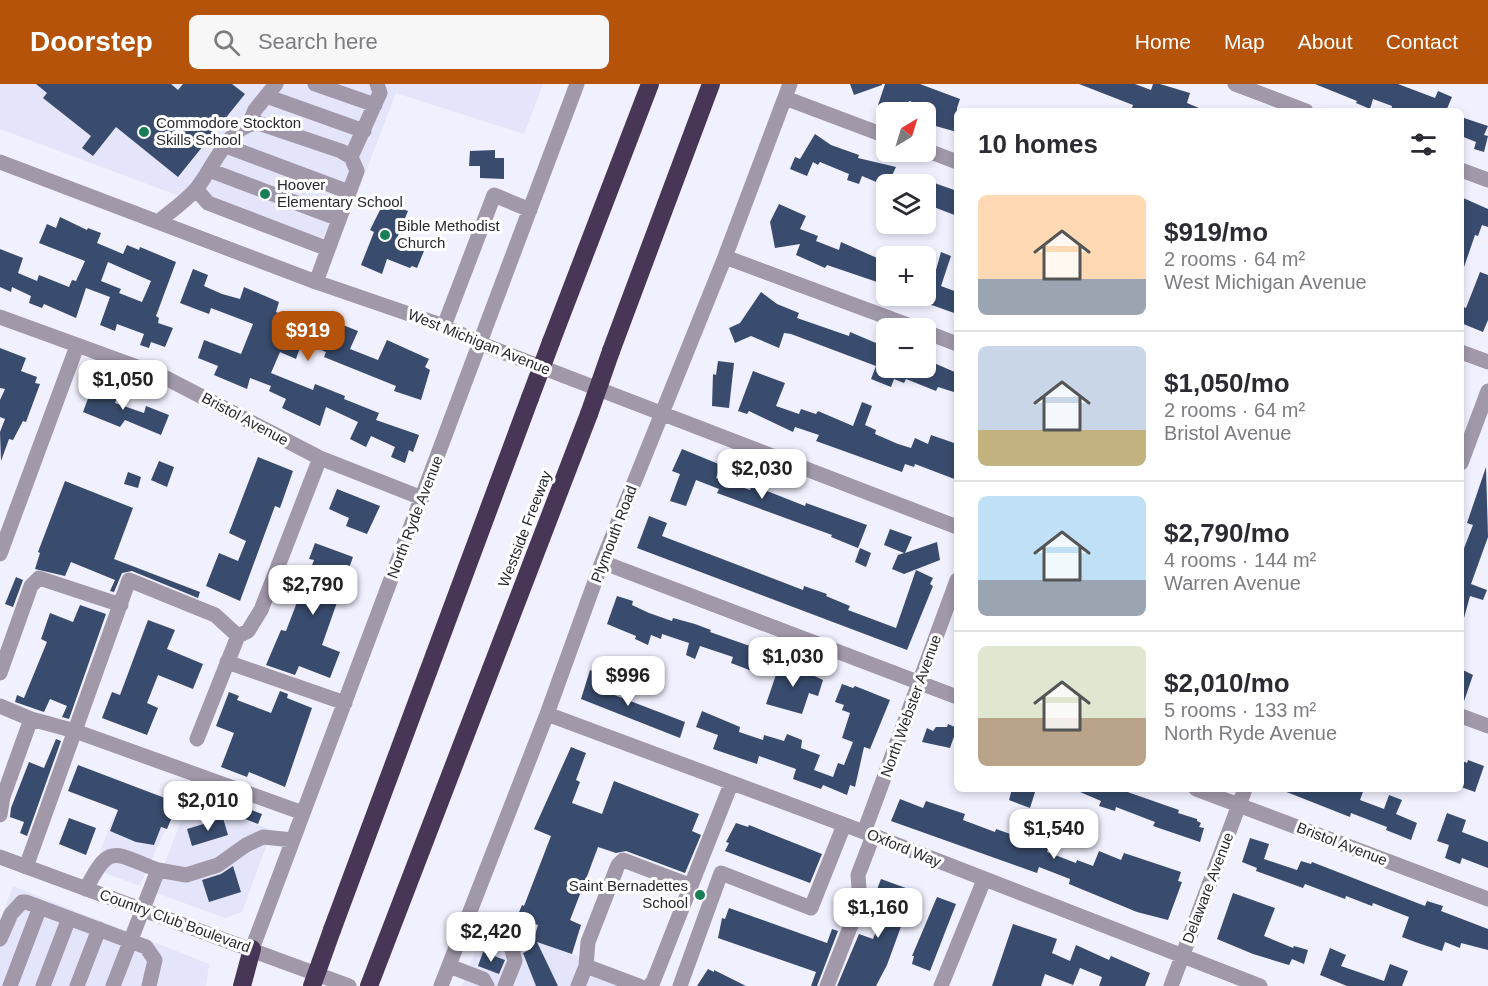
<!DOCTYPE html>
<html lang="en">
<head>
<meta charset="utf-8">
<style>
  body { margin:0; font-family:Arial,sans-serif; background:#f7f7f7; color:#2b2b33; height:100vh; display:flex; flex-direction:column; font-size:22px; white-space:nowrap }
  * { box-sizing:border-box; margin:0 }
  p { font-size:20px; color:#7c7c81 }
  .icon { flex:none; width:33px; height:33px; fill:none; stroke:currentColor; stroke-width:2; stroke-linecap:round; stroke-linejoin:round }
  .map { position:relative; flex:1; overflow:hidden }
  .side { position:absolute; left:954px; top:24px; width:510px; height:684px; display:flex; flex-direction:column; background:#fff; border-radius:9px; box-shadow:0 3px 9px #0003 }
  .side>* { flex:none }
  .needle { width:39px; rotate:38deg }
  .tools { position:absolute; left:876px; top:18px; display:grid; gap:12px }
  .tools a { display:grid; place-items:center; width:60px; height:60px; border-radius:9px; background:#fff; box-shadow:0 3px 9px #0003; font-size:30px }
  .price { position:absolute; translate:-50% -51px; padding:0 14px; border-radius:12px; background:#fff; color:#222; font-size:20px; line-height:39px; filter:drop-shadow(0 2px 3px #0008) }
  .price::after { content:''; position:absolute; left:50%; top:36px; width:18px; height:14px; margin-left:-9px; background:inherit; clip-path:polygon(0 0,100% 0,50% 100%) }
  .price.active { background:#b45309; color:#fff }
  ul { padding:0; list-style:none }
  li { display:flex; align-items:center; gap:18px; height:150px; padding:0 24px }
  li+li { border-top:2px solid #e1e1e2 }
  li span { display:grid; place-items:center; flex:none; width:168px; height:120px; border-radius:9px; color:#555 }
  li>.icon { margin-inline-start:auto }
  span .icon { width:72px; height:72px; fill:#fffc; stroke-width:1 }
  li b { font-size:26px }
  h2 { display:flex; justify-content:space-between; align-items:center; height:72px; padding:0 24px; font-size:26px }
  header { display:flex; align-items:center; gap:36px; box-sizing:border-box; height:84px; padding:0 30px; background:#b45309; color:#fff }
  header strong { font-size:28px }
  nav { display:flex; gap:33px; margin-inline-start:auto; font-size:21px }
  .search { width:420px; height:54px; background:#f7f7f7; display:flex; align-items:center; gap:15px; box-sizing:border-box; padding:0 21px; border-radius:9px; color:#7c7c81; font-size:22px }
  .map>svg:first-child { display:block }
  .built { fill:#e4e4fa }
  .building { fill:#394c6d; fill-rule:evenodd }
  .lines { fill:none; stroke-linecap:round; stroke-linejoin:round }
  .minor { stroke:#a198a9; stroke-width:15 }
  .highway { stroke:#483657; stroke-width:18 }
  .highway-bridge { stroke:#483657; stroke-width:18 }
  .poi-dot { fill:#177e58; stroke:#fff; stroke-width:2 }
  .labels { text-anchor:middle; stroke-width:6; stroke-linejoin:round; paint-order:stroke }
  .poi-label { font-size:15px; fill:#28282e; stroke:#fff; text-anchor:start }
  .street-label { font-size:15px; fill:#28282e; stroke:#fff }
</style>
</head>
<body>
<header>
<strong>Doorstep</strong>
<div class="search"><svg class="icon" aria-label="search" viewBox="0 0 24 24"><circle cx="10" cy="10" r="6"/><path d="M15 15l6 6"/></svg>Search here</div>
<nav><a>Home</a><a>Map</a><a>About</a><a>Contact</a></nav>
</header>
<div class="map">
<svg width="1488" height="902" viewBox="0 0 1488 902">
  <rect width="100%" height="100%" fill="#f0f0ff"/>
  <!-- built -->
  <path class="built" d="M0,0H543L524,50L396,9L334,170L0,45Z
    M189,716L272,746L242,828L225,834L154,808Z
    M114,731L134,735L165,746L140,802L94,785Z
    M13,802L209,880L206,902H0V838Z
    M487,837L578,872L657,902H462Z"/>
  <!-- building -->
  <path class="building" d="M36,0H171L178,6L183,0H232L245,10L178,93L116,43L93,72L82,64L91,52L43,14L47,9Z
    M850,0H882V1L854,11Z
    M885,0H920L960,15L957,24V48L932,41L936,31L930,29L932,24L909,17L904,28H895L878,21Z
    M1079,0H1135L1151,6L1153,0H1160L1190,9L1187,19L1206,27H1131L1133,21Z
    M1315,0H1398L1435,14L1438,7L1452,13L1446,27H1391L1392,22L1373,15L1370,25L1356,19L1357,17Z
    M1464,34L1488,42L1484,51L1488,52L1484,68L1474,65L1476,58L1461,52Z
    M815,50L831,61L859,71L858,74L896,83L888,100H881L862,92L859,100L847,96L849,90L820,78L818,81L813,78L807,92L790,85L795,73L800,75Z
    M495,66V74H504V95L480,94V82H469L470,67Z
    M926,96L957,107V132L926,120Z
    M1461,113L1488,125V143L1482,141L1478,152L1475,151L1463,186Z
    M384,118L408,127L397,154L424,167L417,184L412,182L410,184L387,175L382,190L361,181L374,148L370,146Z
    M779,120L806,132L800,145L818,152L816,157L839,166L841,158L886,178V201L827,181L825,184L796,171L800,160L775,164L770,138Z
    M60,133L87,146L88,144L101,149L97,159L123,170L127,161L139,166L140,163L176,178L156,232L159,234L158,239L173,244L165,263L151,258L149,264L140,261L144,250L117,240L115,247L100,241L110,213L86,204L76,234L44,220L42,224L29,219L31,212L12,203L11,208L0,203V165L23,174L18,189L37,197L39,191L69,203L72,196L76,197L85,177L39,159L47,140L56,144ZM108,178L151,197L142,218L119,209L121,205L101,197Z
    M941,168L951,172L941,202L957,208V230L926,219V182L936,186Z
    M193,185L208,191L204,202L222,210L240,215L244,203L279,218L276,228L286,233L313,243L318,231L358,247L350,265L378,276L387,256L429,275L425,283L430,286L421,316L394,307L396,302L324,273L326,268L302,258L296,275L280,268L271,289L313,306L315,300L345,312L344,315L379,329L376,336L419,351L413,368L409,366L405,379L391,373L395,363L371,352L366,363L350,355L358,338L326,323L320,342L282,324L286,315L269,307L271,302L250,294L247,305L214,291L218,282L198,274L204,256L241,270L253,240L211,224L209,230L180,219Z
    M1480,188L1488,191V236L1483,248L1461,239V222L1466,224Z
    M761,208L777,220L799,229L797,234L849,252L850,248L883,262L886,256V284H926L927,276L957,289V309L938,303L936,307L906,295L904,299L894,295L891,303L871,295L876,282L791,250L784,249L779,264L751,252L735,259L729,244L740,239Z
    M0,264L26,274L21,287L37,293L35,299L40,300L26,338L23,337L13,356L9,355L1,377L0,348L5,335L0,333V316L5,305L0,304Z
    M718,277L734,279L729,324L712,322L713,290L716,291Z
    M753,287L785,299L776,322L799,330L801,325L816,330L818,327L853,342L862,318L872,322L865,341L876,346L875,350L898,360L911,364L915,354L928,360L931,351L957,360V396L915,380L914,383L905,380L902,388L816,357L819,351L795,343L793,348L749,327L747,330L738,327Z
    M103,298L120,304L115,319L144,329L146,322L169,331L161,351L125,336L120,343L83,328L89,312L97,315Z
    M682,365L721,381L716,394L750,406L752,401L805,422L806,419L867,441L858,464L831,453L832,451L717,409L719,405L696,396L686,422L670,417L680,390L672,387Z
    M258,373L293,387L280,424L275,422L240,517L206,502L219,469L238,477L246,457L229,449Z
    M159,377L174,383L167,403L151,396Z
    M1486,383L1488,453L1471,500L1487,506L1483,516L1470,512L1464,534H1461V472L1473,441L1467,439Z
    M128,388L141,393L138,404L124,400Z
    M65,397L133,424L114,475L200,508L198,514L132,487L122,489L114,508L110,507L115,496L71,478L65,492L35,485L40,469L38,468Z
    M337,405L380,422L367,450L346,442L349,434L329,425Z
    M649,432L667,439L662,452L803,506L804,502L827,510L826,512L850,522L848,526L896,544L916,486L933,494L930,500L933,502L907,566L637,464Z
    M890,445L912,453L905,469L937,458L940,476L904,490L892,485L898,471L904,469L884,461Z
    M315,459L353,473L322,561L340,568L330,594L299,582L295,591L266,581L281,546L286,547L299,513L293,511L298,496L305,499L314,476L309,475Z
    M860,464L871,469L866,483L855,478Z
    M16,493L23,496L13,523L5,520Z
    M617,512L633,517L632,521L649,529L672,537L673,534L695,540L711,546L710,548L764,567L757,589L731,579L733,573L700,562L695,575L686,571L689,559L662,550L661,555L651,551L648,561L635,555L636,552L607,540Z
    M80,521L106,530L69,635L62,633L67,622L50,615L44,628L15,618L17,611L24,614L47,558L41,555L50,529L73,538Z
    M148,536L175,546L167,565L203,580L193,605L158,591L147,619L158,624L147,651L102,634L112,608L120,611Z
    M781,576L823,596L818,612L809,609L802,630L766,620Z
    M1461,585L1473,591L1463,620L1461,619Z
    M590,586L609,594L604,607L685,638L680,654L581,615Z
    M842,600L853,604L855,602L890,616L870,665L864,663L855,703L850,701L847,711L823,701L821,705L793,695L796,685L759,672L757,680L713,665L718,651L696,643L702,627L740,643L739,648L763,656L764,651L784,657L787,650L802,656L801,664L820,671L814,686L833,693L838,679L844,681L853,658L842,654L850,629L842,626L844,621L835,618Z
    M280,607L288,610L287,614L312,624L285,703L249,688L247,693L221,683L234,649L216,642L229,608L239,612L237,616L271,629Z
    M948,640L957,644L950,664L922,658L927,644L933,647L936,643H947Z
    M56,655L61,657L27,752L20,749L24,738L10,733L11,724L29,678L44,684Z
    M571,663L586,669L576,696L580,698L572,719L602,730L614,697L699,730L692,747L701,751L685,789L626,767L616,769L598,763L586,795L589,796L585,806L582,805L570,836L581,841L572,870L537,858L558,902H536L523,869L531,865L538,841L517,833L522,821L524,822L551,752L534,745Z
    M1461,676L1467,679L1468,676L1484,682L1475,708L1461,703Z
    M78,681L178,719L167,745L161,743L154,761L136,758L110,747L118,726L68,707Z
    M184,700L262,730L258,740L180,710Z
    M1012,705L1023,708L1024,705H1036L1030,724L1009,716Z
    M1073,705H1119L1179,726L1178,729L1197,735V737L1201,739L1199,743L1204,744L1200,758L1153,742L1155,738L1116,723L1115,727L1099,722L1101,717Z
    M1279,705H1364L1360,716L1384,725L1389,711L1402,716L1396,730L1417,739L1411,756L1386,746L1387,743L1351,729L1350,733Z
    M900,715L923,724L926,717L965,730L963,736L995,748L996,745L1016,752L1015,754L1034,762L1042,742L1054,746L1047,768L1076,779L1077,776L1093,782L1099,767L1121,776L1124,769L1181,788L1178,797L1182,798L1168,836L1137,828L1069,800L1070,795L1039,783L1037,789L891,737Z
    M1447,729L1466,736L1462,748L1488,758V784L1462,774L1460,780L1445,774L1449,761L1437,757Z
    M69,734L96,744L86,771L59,760Z
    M223,734L228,751L192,762L187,745Z
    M736,739L748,743L749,741L822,770L810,799L725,767L729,759L726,758Z
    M1250,754L1269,760L1264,775L1297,786L1301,777L1311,780L1312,778L1425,822L1427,817L1443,822L1441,827L1488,845V866L1461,859L1460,864L1445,858L1442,867L1418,859L1402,853L1409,833L1373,819L1372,822L1346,812L1345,815L1305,800L1303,804L1256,787L1257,784L1242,778Z
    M233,782L241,808L209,818L202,796L221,790Z
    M881,795L914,807L887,881L876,902H837L859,850L873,855L887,820L874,813Z
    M1233,809L1275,824L1264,852L1293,864L1294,862L1308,866L1304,880L1292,875L1289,881L1253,870L1217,855Z
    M937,813L956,820L930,887L912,880L914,872H912Z
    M729,824L827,859L832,845L838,847L817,902H811L816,888L718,854L722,834L725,835Z
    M1013,840L1057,855L1052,869L1070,877L1076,861L1109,876L1111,872L1150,889L1145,902H1099L1102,893L1080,884L1073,901L1045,890L1041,902H992Z
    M1330,864L1346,871L1341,882L1384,897L1390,880L1408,887L1402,902H1347L1320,891Z
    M483,868L505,876L499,890L478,882Z
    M708,885L714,888V886L746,902H697Z"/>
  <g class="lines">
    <!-- minor -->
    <path class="minor" d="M315,0L375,21
      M1235,0L1306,27
      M266,12L364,47
      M785,14L886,52
      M249,40L255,26L276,0
      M226,62L349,108
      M926,66L957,78
      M351,73L380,9L377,0
      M0,78L316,198L444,242L479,259L957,443
      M209,86L339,135
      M1461,86L1488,96
      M196,105L208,119L328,165
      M158,138C171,127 186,117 197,104C214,83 228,41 258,39L341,67L351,73L357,87L316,198
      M725,173L916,244
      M0,233L162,292L320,374L422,414
      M444,242L494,111L530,126
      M926,248L957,260
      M1461,268L1488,278
      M1461,379L1488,307
      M0,470L77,262
      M602,478L957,613
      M238,552L248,547L261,526L320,374
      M227,578L345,619
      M0,589L31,502L39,494L121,521
      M0,622L31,635L3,713L0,731
      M547,630L864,748L1260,902
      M1461,632L1488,642
      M31,635L75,647L303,729
      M197,655L238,552
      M1196,705L1488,815
      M864,748L957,496
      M0,773L349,902
      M26,783L129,496L215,531L238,552
      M86,805C110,758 113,769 158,786
      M464,842L511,862L515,877L505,902
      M0,855L11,830L22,818H26L146,863L155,876L149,902
      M252,865L577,0
      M449,882L483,895L487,902
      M586,882L639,902
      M10,902L40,823
      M43,902L69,834
      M77,902L99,845
      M113,902L158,786L186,791L218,781L246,761L263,753L293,756
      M441,902L547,630L602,478L725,173L790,0
      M578,902L586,882L588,858L618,781L623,776L689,801
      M649,902L653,898L731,700
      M680,902L721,789L811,824L844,741
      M827,902L860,818L858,791L873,752
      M941,902L984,796
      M1171,902L1245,705"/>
    <!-- highway -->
    <path class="highway" d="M551,258L650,0
      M611,267L711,0
      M332,846L530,314
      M242,902L252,865
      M369,902L589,330"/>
    <!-- highway-bridge -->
    <path class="highway-bridge" d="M530,314L551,258
      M589,330L611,267
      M312,902L332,846"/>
  </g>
  <!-- markers -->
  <g class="poi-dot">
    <circle cx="144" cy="48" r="6"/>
    <circle cx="265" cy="110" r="6"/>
    <circle cx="385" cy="151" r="6"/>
    <circle cx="700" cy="811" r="6"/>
  </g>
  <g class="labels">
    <!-- poi labels -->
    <g class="poi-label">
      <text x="156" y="44">Commodore Stockton<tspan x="156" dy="17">Skills School</tspan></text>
      <text x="277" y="106">Hoover<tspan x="277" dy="17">Elementary School</tspan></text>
      <text x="397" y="147">Bible Methodist<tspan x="397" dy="17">Church</tspan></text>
      <text x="688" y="807" text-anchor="end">Saint Bernadettes<tspan x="688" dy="17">School</tspan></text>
    </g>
    <!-- street labels -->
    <g class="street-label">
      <text transform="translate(479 258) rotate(22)" y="5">West Michigan Avenue</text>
      <text transform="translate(245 335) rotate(28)" y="5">Bristol Avenue</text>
      <text transform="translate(415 433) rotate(-69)" y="5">North Ryde Avenue</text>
      <text transform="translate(525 445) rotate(-69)" y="5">Westside Freeway</text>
      <text transform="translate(614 450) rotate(-69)" y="5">Plymouth Road</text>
      <text transform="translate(911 622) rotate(-70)" y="5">North Webster Avenue</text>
      <text transform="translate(1342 760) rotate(21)" y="5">Bristol Avenue</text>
      <text transform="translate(904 764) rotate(22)" y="5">Oxford Way</text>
      <text transform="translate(1208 804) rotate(-69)" y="5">Delaware Avenue</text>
      <text transform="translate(175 837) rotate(20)" y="5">Country Club Boulevard</text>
    </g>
  </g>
</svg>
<div class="tools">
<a><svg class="needle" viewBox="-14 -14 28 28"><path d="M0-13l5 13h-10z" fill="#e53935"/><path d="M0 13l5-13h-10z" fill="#7c7c81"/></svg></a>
<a><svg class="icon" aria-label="layers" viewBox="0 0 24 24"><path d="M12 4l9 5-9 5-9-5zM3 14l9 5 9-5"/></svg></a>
<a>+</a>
<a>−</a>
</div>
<b class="price active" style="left:308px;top:278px">$919</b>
<b class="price" style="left:123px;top:327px">$1,050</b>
<b class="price" style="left:762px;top:416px">$2,030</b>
<b class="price" style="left:313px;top:532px">$2,790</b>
<b class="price" style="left:793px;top:604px">$1,030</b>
<b class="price" style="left:628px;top:623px">$996</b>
<b class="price" style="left:208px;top:748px">$2,010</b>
<b class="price" style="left:1054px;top:776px">$1,540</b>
<b class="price" style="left:878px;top:855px">$1,160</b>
<b class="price" style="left:491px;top:879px">$2,420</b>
<section class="side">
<h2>10 homes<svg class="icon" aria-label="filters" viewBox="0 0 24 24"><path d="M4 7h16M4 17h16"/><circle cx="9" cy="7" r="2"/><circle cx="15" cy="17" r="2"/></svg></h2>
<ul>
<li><span style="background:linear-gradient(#ffd9b3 70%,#9aa5b1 0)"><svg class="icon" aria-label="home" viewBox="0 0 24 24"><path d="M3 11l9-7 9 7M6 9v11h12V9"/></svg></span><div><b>$919/mo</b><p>2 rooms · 64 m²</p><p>West Michigan Avenue</p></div></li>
<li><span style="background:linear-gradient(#c9d6e8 70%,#c2b280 0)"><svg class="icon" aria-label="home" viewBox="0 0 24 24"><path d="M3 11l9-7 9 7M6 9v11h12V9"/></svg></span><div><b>$1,050/mo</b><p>2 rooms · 64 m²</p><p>Bristol Avenue</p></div></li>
<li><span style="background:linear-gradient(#bfe0f5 70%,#9aa5b1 0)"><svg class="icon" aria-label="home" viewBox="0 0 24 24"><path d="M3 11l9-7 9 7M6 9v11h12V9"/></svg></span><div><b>$2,790/mo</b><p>4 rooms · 144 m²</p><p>Warren Avenue</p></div></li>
<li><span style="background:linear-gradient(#dfe7d0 60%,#b9a48a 0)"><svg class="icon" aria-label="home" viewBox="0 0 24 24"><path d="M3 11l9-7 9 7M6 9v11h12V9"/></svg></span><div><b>$2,010/mo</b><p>5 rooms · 133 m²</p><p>North Ryde Avenue</p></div></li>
</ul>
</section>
</div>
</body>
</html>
